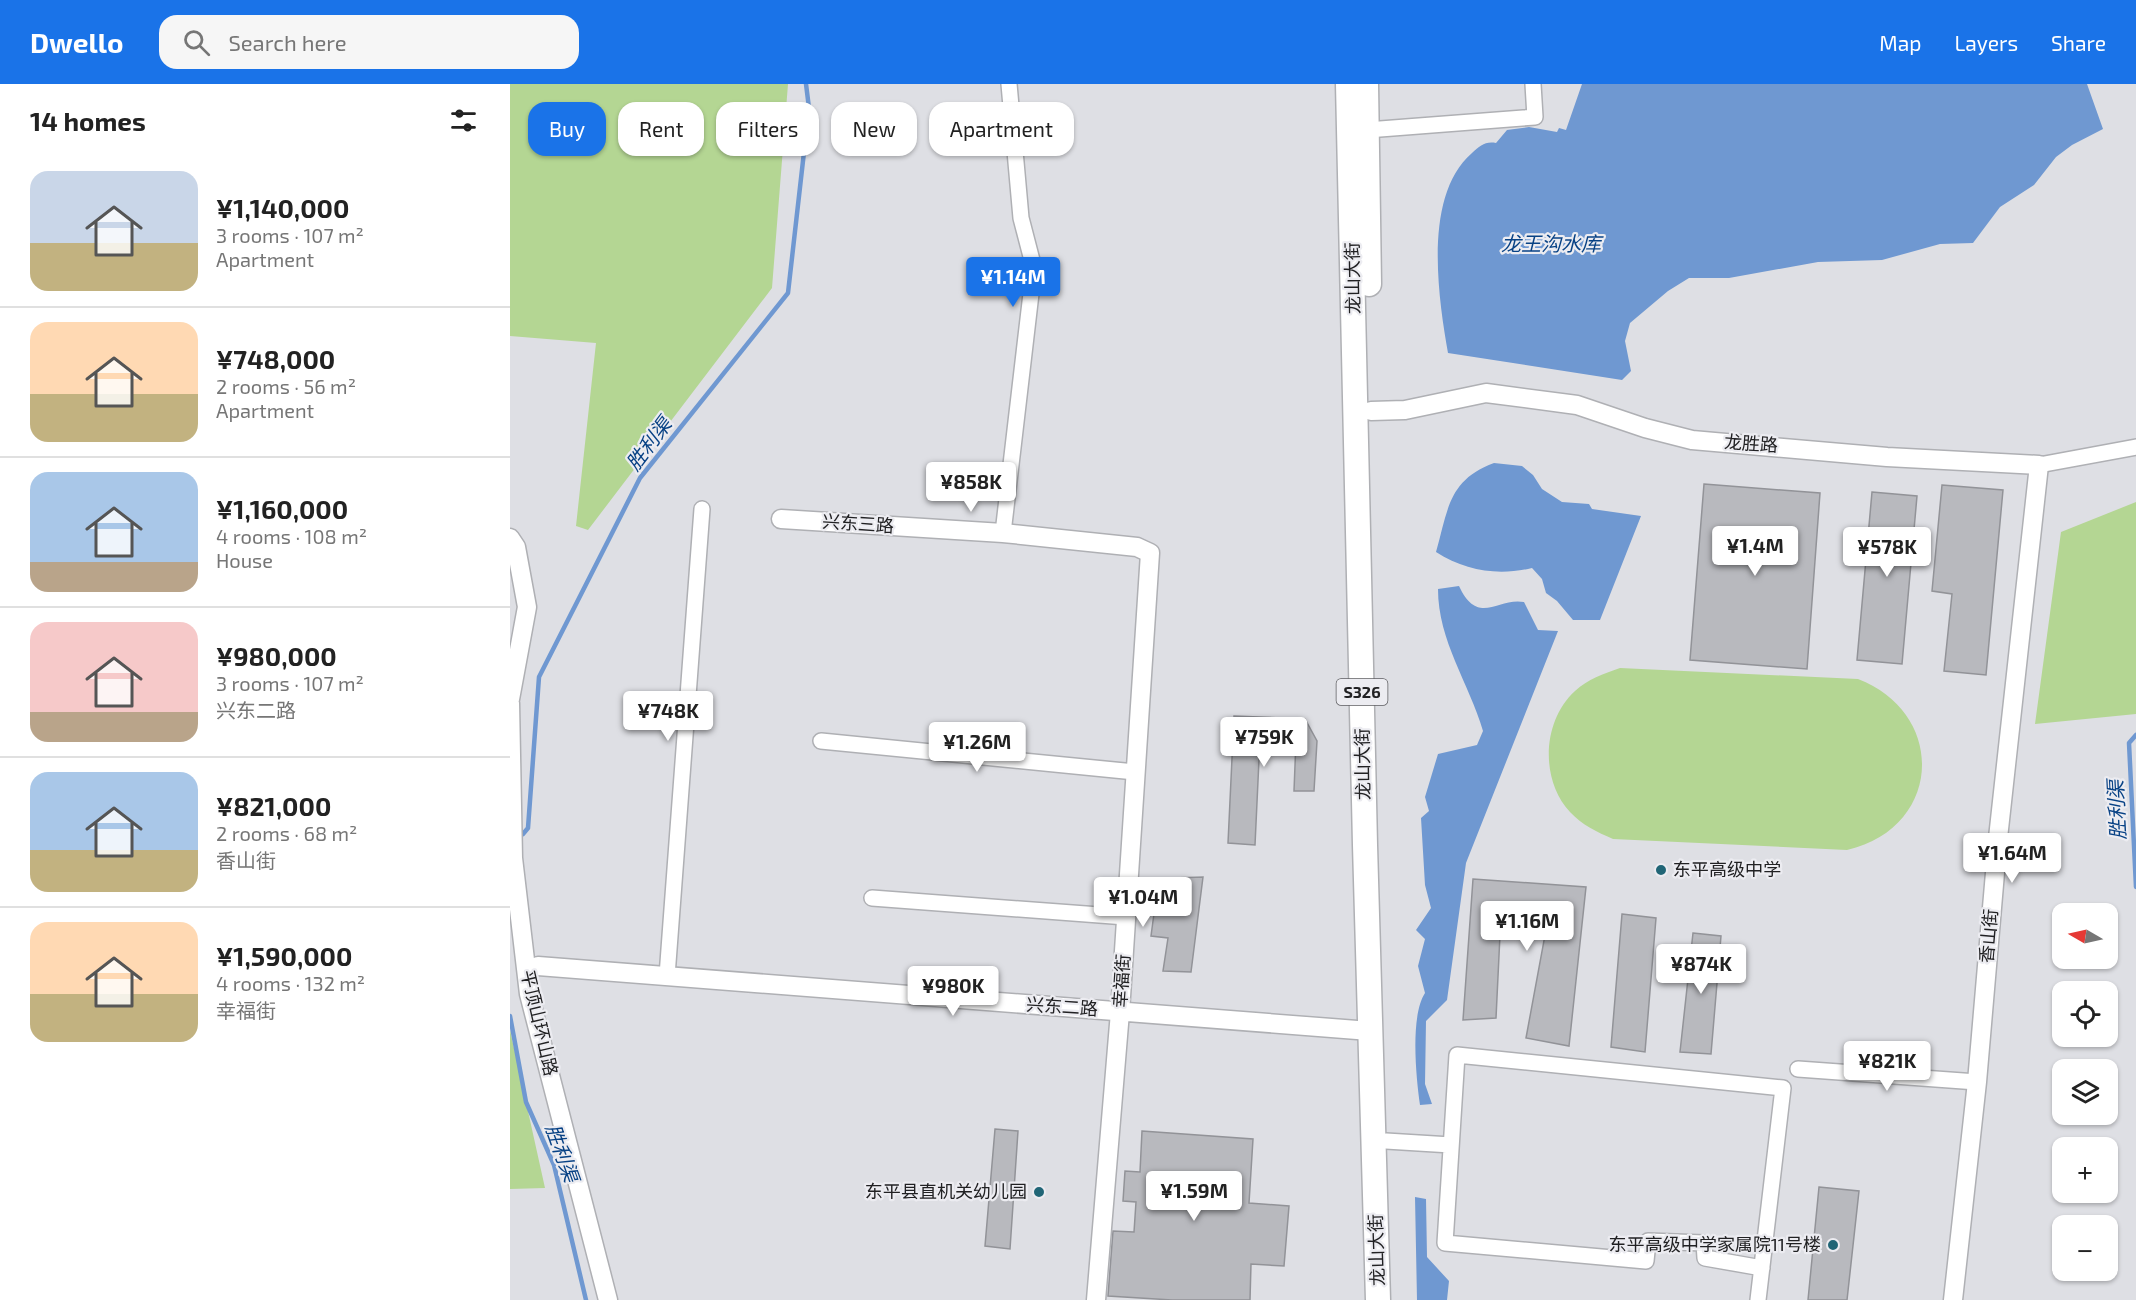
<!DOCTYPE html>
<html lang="en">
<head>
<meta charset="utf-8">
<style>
  body { margin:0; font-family:"Exo 2","Noto Sans SC",sans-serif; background:#f6f6f6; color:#222; height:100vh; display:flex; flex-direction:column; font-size:22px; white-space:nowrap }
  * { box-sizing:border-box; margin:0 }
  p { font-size:20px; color:#767676 }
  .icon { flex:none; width:33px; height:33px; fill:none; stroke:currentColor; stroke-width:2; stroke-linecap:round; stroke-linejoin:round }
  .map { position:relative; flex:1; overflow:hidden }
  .sheet { display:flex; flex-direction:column; background:#fff; width:510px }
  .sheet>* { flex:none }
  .guide { position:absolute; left:18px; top:18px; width:570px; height:54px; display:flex; gap:12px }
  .needle { width:39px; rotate:279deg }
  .tools { position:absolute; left:1542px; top:819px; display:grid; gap:12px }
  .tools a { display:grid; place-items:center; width:66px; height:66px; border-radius:12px; background:#fff; box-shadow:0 2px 4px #0004; font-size:30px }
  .price { position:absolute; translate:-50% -51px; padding:0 14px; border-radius:6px; background:#fff; color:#222; font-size:20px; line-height:39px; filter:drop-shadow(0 2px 3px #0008) }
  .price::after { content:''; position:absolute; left:50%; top:36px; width:18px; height:14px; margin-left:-9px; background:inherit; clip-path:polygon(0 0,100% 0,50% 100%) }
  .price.selected { background:#1a73e8; color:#fff }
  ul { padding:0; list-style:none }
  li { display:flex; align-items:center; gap:18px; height:150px; padding:0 30px }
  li+li { border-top:2px solid #e0e0e0 }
  li span { display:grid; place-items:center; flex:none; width:168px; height:120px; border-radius:18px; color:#555 }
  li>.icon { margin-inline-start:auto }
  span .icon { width:72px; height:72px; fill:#fffc; stroke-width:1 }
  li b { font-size:26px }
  h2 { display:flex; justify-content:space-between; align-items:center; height:72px; padding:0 30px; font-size:26px }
  .pill { padding:0 21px; border-radius:18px; background:#fff; box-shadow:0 2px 4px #0004; font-size:21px; line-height:54px }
  .pill.selected { background:#1a73e8; color:#fff }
  header { display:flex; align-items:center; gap:36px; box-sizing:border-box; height:84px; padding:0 30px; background:#1a73e8; color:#fff }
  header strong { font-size:28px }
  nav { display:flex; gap:33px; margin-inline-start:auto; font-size:21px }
  .search { width:420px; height:54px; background:#f6f6f6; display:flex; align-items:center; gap:15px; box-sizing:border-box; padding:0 21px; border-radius:18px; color:#767676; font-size:22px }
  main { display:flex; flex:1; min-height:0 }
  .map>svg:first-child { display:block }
  .green { fill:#b4d693 }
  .water { fill:#6f98d1 }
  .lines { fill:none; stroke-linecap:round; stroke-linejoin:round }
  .stream { stroke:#6f98d1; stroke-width:4.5 }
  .building { fill:#b8b9be; stroke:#929398; stroke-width:1.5 }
  .minor-casing { stroke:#afb0b4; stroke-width:18 }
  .tertiary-casing { stroke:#afb0b4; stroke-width:21 }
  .primary-casing { stroke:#afb0b4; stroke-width:27 }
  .minor { stroke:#fff; stroke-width:15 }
  .tertiary { stroke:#fff; stroke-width:18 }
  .primary { stroke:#fff; stroke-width:24 }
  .poi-dot { fill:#206576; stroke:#ececf1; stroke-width:2 }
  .labels { text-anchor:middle; stroke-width:4.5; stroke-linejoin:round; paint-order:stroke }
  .shield { fill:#ececf1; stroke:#5e5e61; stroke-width:1.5 }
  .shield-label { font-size:16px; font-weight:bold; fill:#212123 }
  .street-label { font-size:18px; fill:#212123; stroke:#ececf1 }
  .poi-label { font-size:18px; fill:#212123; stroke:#ececf1; text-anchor:end }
  .water-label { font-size:20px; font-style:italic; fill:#084285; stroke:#ececf1 }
</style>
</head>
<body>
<header>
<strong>Dwello</strong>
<div class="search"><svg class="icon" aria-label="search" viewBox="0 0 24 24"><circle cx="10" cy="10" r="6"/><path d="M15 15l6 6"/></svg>Search here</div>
<nav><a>Map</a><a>Layers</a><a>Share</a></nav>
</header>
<main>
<section class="sheet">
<h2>14 homes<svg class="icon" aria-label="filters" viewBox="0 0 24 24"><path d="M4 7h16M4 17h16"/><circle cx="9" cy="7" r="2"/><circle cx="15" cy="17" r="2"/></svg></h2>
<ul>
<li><span style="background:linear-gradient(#c9d6e8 60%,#c2b280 0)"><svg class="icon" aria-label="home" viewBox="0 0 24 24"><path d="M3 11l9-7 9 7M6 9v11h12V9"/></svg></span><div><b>¥1,140,000</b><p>3 rooms · 107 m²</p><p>Apartment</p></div></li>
<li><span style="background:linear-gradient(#ffd9b3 60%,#c2b280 0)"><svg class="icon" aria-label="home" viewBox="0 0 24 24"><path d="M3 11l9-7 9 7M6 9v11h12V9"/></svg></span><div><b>¥748,000</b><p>2 rooms · 56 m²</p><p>Apartment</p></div></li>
<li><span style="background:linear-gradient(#a9c7e8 75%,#b9a48a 0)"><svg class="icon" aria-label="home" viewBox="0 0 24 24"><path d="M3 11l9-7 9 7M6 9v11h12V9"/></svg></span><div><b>¥1,160,000</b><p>4 rooms · 108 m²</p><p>House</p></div></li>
<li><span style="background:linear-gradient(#f6c9c9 75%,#b9a48a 0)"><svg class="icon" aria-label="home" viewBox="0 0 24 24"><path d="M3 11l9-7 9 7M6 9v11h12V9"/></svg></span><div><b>¥980,000</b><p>3 rooms · 107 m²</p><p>兴东二路</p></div></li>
<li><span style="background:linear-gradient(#a9c7e8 65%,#c2b280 0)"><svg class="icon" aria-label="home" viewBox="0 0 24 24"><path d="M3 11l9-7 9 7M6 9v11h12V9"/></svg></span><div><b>¥821,000</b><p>2 rooms · 68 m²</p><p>香山街</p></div></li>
<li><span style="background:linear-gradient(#ffd9b3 60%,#c2b280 0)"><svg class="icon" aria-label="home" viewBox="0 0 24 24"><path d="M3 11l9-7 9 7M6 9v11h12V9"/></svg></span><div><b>¥1,590,000</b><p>4 rooms · 132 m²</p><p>幸福街</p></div></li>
</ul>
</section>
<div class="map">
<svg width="1626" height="1216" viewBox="0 0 1626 1216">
  <rect width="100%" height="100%" fill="#dedfe4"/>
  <!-- green -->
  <path class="green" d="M0,0H278L262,204L78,446L66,442L86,259L0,252Z
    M1626,418V630L1525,640L1551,448Z
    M1110,584L1348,595C1438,630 1432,744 1337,766L1103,755C1087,748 1072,741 1060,728C1030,696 1032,637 1065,607C1078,595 1093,590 1110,584Z
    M0,946L35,1104L0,1105Z"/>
  <!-- water -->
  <path class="water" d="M1072,0H1577L1593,45L1562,61L1546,73L1524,101L1490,123L1463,159L1430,160L1372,176L1308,178L1219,194H1179L1158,207L1120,239L1115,257L1121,287L1112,296L938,269C928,212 913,111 962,69C970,62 975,57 986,59L997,46L1019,43L1047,48L1049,44L1056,46Z
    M984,379L1012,382L1023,391L1032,405L1052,418L1079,420L1082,425L1131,432L1090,536H1063L1047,517L1036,509L1032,495L1022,484C988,492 956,487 926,468C938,426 938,396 984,379Z
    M949,502C968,543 988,513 1014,518L1028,546L1048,547L956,779L937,916L916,937L915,1000L922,1020L910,1021C906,993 900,932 915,909L908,882L915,855L906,846L921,824L915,801L911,734L919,727L915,713L928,670L967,661L973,647C959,599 928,557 928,505Z
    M905,1113L916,1115L917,1173L939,1197L937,1216H907Z"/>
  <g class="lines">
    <!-- stream -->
    <path class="stream" d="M1626,651L1619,659L1626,803
      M13,750L18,744L29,593L130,394L278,209L299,24L296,0
      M0,932L16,1018L44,1081L76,1216"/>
  </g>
  <!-- building -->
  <path class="building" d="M1194,400L1310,409L1297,585L1180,576Z
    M1432,401L1493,406L1476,591L1434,587L1442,510L1422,507Z
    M1362,408L1407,412L1392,580L1347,576Z
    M724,632L795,635L807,657L804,707H784L786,656L750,654L745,761L718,759Z
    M693,793L681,888L653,887L658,854L641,852L645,822L661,824L663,794Z
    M963,795L1076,803L1059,962L1016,954L1038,835L991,830L986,934L953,936Z
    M1112,830L1146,834L1135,968L1101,963Z
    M1183,849L1211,852L1201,970L1170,968Z
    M485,1045L508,1047L500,1165L475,1162Z
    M632,1047L743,1055L739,1119L779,1122L774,1182L741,1180L740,1216H662L598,1212L603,1147L624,1148L626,1118L613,1117L615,1087L630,1088Z
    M1309,1103L1349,1107L1337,1216H1298Z"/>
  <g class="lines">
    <!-- minor casing -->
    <g class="minor-casing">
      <path id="minor" d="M857,46L1025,33L1023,0
        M1529,381L1626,363
        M493,449L524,184L511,134L499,0
        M311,657L625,688
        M362,814L616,833
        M157,892L192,425
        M1288,985L1467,998
        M876,1057L941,1061
        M1248,1216L1273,1004L947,971L935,1159L1136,1177L1138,1157L1194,1159L1195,1174L1252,1184"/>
    </g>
    <!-- tertiary casing -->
    <g class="tertiary-casing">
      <path id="tertiary" d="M861,327L895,326L976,309L1067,321L1135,344L1182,356L1377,373L1529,381L1488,754L1467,998L1443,1216
        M271,435L493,449L627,463L640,469L610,928L586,1216
        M0,454L6,463L17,523L0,615
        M0,619L3,774L19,910L98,1216
        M28,882L860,947"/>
    </g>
    <!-- primary casing -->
    <g class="primary-casing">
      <path id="primary" d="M838,0L855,761L868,1216
        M856,0L859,200"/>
    </g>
    <!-- minor -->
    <use href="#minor" class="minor"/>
    <!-- tertiary -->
    <use href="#tertiary" class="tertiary"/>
    <!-- primary -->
    <use href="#primary" class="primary"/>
  </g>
  <!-- markers -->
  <g class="poi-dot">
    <circle cx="1151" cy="786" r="6"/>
    <circle cx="529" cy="1108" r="6"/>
    <circle cx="1323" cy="1161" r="6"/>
  </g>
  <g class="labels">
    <!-- shield labels -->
    <rect class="shield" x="826.5" y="595" width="51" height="26" rx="4.5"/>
    <g class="shield-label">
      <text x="852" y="614">S326</text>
    </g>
    <!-- street labels -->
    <g class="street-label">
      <text transform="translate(843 194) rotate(-91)" y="6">龙山大街</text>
      <text transform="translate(1241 360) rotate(4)" y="6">龙胜路</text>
      <text transform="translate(348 440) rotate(4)" y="6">兴东三路</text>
      <text transform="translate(853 680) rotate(-91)" y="6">龙山大街</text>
      <text transform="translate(1479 852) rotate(-85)" y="6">香山街</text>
      <text transform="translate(612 897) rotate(-86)" y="6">幸福街</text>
      <text transform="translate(552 923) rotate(4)" y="6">兴东二路</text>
      <text transform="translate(29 939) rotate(77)" y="6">平顶山环山路</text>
      <text transform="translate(867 1166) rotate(-92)" y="6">龙山大街</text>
    </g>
    <!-- poi labels -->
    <g class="poi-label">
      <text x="1163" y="792" text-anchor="start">东平高级中学</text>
      <text x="517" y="1114">东平县直机关幼儿园</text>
      <text x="1311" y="1167">东平高级中学家属院11号楼</text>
    </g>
    <!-- water labels -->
    <g class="water-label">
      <text x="1041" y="167">龙王沟水库</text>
      <text transform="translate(139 360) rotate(-53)" y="7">胜利渠</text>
      <text transform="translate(1607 726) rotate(-93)" y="7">胜利渠</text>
      <text transform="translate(52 1069) rotate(70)" y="7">胜利渠</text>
    </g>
  </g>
</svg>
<div class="tools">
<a><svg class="needle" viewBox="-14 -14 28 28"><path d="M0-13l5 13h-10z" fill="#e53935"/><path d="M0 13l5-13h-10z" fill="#767676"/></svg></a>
<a><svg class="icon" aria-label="locate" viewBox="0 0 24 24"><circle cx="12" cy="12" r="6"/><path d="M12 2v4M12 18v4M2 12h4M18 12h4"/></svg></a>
<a><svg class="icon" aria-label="layers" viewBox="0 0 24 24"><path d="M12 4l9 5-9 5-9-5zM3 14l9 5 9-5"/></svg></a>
<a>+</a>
<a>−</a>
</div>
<b class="price selected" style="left:503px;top:224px">¥1.14M</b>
<b class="price" style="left:461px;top:429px">¥858K</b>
<b class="price" style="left:1245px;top:493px">¥1.4M</b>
<b class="price" style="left:1377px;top:494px">¥578K</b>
<b class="price" style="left:158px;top:658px">¥748K</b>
<b class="price" style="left:754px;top:684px">¥759K</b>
<b class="price" style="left:467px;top:689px">¥1.26M</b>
<b class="price" style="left:1502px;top:800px">¥1.64M</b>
<b class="price" style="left:633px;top:844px">¥1.04M</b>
<b class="price" style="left:1017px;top:868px">¥1.16M</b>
<b class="price" style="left:1191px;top:911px">¥874K</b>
<b class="price" style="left:443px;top:933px">¥980K</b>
<b class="price" style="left:1377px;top:1008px">¥821K</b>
<b class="price" style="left:684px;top:1138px">¥1.59M</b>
<div class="guide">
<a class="pill selected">Buy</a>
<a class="pill">Rent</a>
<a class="pill">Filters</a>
<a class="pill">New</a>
<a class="pill">Apartment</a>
</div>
</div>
</main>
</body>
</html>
